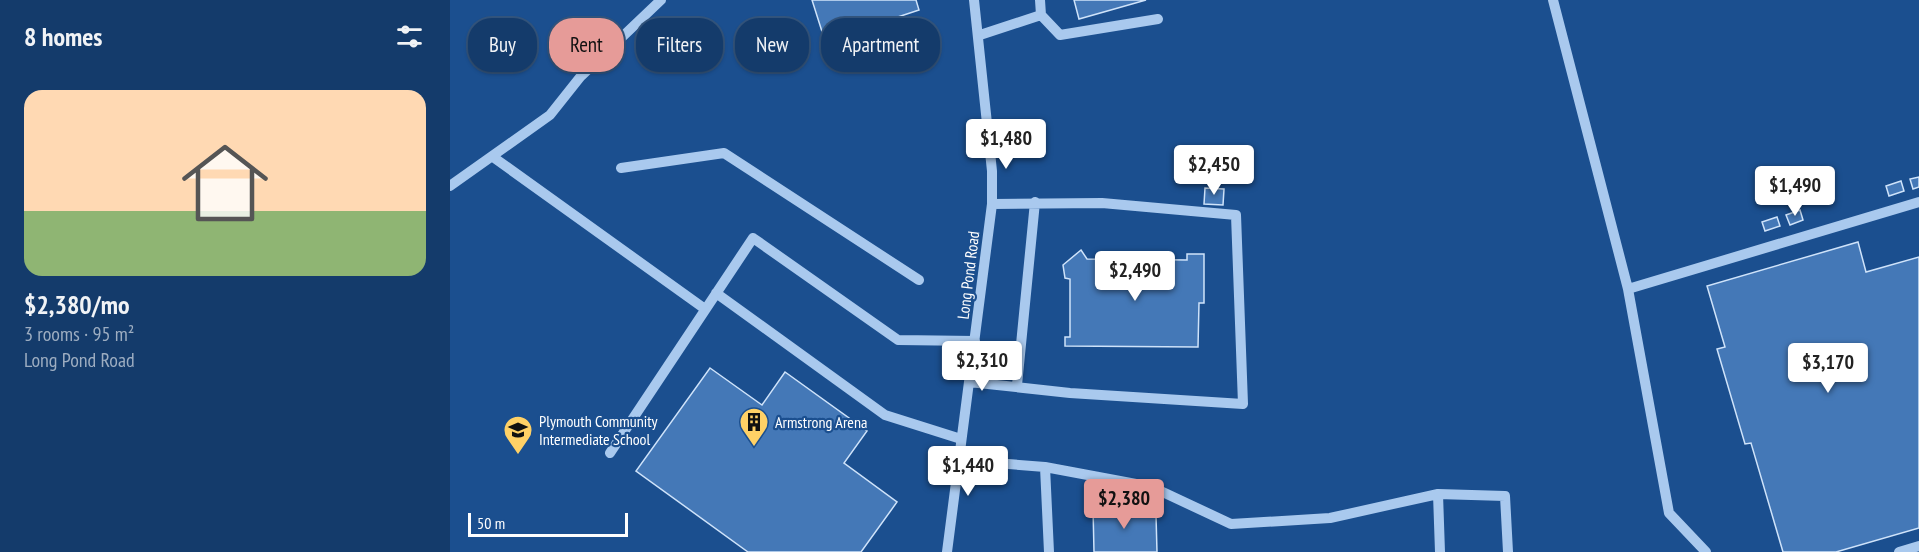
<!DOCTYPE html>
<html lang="en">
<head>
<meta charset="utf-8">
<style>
  body { margin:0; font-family:"PT Sans Narrow",sans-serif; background:#1d4271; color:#f1f3f6; height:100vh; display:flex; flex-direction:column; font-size:22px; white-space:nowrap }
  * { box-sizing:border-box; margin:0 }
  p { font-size:20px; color:#9dadc1 }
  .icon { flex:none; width:33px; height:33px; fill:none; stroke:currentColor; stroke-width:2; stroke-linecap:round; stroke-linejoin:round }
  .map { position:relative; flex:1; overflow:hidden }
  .drawer { display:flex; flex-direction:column; background:#143b6b; width:450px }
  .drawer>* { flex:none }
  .hud { position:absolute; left:18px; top:18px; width:570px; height:54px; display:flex; gap:12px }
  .scale { position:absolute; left:18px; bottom:15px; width:160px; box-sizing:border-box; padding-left:6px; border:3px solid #fff; border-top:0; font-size:16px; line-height:21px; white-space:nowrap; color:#fff; -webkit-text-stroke:4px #1b4f8f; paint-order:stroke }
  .price { position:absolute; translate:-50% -51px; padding:0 14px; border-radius:6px; background:#fff; color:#222; font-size:20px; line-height:39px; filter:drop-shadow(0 2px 3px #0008) }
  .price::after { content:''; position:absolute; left:50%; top:36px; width:18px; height:14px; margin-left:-9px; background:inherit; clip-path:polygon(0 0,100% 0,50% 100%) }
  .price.current { background:#e69b98; color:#111 }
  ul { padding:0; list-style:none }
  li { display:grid; align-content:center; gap:12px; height:318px; padding:0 24px }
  li span { display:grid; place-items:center; height:186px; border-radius:18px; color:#555 }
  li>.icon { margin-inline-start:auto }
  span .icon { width:108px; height:108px; fill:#fffc; stroke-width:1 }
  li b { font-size:26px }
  h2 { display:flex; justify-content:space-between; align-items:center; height:72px; padding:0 24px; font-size:26px }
  .pill { padding:0 21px; border-radius:24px; background:#143b6b; box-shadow:0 2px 4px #0004,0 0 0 2px #33557e; font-size:21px; line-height:54px }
  .pill.current { background:#e69b98; color:#111 }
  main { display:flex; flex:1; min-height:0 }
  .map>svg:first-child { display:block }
  .building { fill:#4478b7; stroke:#cfe3fa; stroke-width:1.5 }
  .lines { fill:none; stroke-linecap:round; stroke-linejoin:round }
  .minor { stroke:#a9c9ee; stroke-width:10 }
  .labels { text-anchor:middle; stroke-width:4.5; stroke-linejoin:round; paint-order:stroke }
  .street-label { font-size:16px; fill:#fff; stroke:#1b4f8f }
  .poi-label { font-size:16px; fill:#fff; stroke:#1b4f8f; text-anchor:start }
</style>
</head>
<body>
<main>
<section class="drawer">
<h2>8 homes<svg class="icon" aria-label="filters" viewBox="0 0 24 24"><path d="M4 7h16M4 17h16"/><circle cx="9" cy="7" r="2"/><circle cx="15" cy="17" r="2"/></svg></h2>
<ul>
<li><span style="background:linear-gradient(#ffd9b3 65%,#8fb573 0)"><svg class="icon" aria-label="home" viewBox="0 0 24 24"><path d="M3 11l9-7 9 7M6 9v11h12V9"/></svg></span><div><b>$2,380/mo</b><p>3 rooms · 95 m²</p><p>Long Pond Road</p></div></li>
</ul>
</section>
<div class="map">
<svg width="1469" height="552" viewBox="0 0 1469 552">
  <rect width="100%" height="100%" fill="#1b4f8f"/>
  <!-- building -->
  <path class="building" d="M362,0H466L469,10L375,41Z
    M624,0H696L629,19Z
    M1469,177V187L1463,189L1460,179Z
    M1451,181L1454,191L1439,196L1436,186Z
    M755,188L774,189L773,205L754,204Z
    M1350,210L1353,220L1340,225L1336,215Z
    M1327,217L1330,226L1315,231L1312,222Z
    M1408,242L1416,272L1469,257V528L1386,552H1333L1301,443L1295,444L1267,349L1275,347L1257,286Z
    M631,250L637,259L737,260V254H754V303H749L748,347L615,346V337H620V279L615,278L613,265Z
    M260,368L312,405L335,372L417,431L394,463L447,502L411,552H298L186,471Z
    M690,506L691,516L706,515L707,552H644L643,508Z"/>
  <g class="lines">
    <!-- minor -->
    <path class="minor" d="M1103,0L1178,289
      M591,15L610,35L708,19
      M530,35L591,15L590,0
      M43,157L255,309
      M171,168L274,153L469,280
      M0,186L100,115L131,76L211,0
      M266,293L435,415L511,439
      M519,382L620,393L793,404L786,215L652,203L542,204
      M567,385L585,202
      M160,453L303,238L448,340L525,341
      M508,460L595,467L702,487L781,524L880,518L988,494L990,552
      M595,467L599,552
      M988,494L1055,496L1058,552
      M497,552L542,204V171L524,0
      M1256,552L1219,513L1178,289L1469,202
      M1449,552L1469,546"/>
  </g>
  <!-- icons -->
  <defs>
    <g id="building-pin" transform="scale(1.5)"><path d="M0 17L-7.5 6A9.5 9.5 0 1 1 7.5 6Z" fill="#ffd166" stroke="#1b4f8f"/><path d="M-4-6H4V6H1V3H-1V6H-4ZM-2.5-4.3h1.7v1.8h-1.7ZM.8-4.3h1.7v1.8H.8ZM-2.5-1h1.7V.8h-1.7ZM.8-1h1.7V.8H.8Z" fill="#111"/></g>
    <g id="school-pin" transform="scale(1.5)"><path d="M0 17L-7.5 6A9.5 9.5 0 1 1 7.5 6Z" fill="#ffd166" stroke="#1b4f8f"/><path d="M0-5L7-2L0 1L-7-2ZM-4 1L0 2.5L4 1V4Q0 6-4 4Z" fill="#111"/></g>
  </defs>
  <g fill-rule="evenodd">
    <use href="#building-pin" x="304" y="422"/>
    <use href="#school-pin" x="68" y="430"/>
  </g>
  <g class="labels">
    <!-- street labels -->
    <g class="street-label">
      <text transform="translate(518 275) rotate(-83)" y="6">Long Pond Road</text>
    </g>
    <!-- poi labels -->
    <g class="poi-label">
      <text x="89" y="427">Plymouth Community<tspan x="89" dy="18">Intermediate School</tspan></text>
      <text x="325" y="428">Armstrong Arena</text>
    </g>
  </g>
</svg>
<div class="scale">50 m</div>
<b class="price" style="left:556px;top:170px">$1,480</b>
<b class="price" style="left:764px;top:196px">$2,450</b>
<b class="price" style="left:1345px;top:217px">$1,490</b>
<b class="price" style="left:685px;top:302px">$2,490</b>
<b class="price" style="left:532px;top:392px">$2,310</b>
<b class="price" style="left:1378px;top:394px">$3,170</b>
<b class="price" style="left:518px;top:497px">$1,440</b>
<b class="price current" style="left:674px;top:530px">$2,380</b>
<div class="hud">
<a class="pill">Buy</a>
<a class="pill current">Rent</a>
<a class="pill">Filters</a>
<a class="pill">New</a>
<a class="pill">Apartment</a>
</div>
</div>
</main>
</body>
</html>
